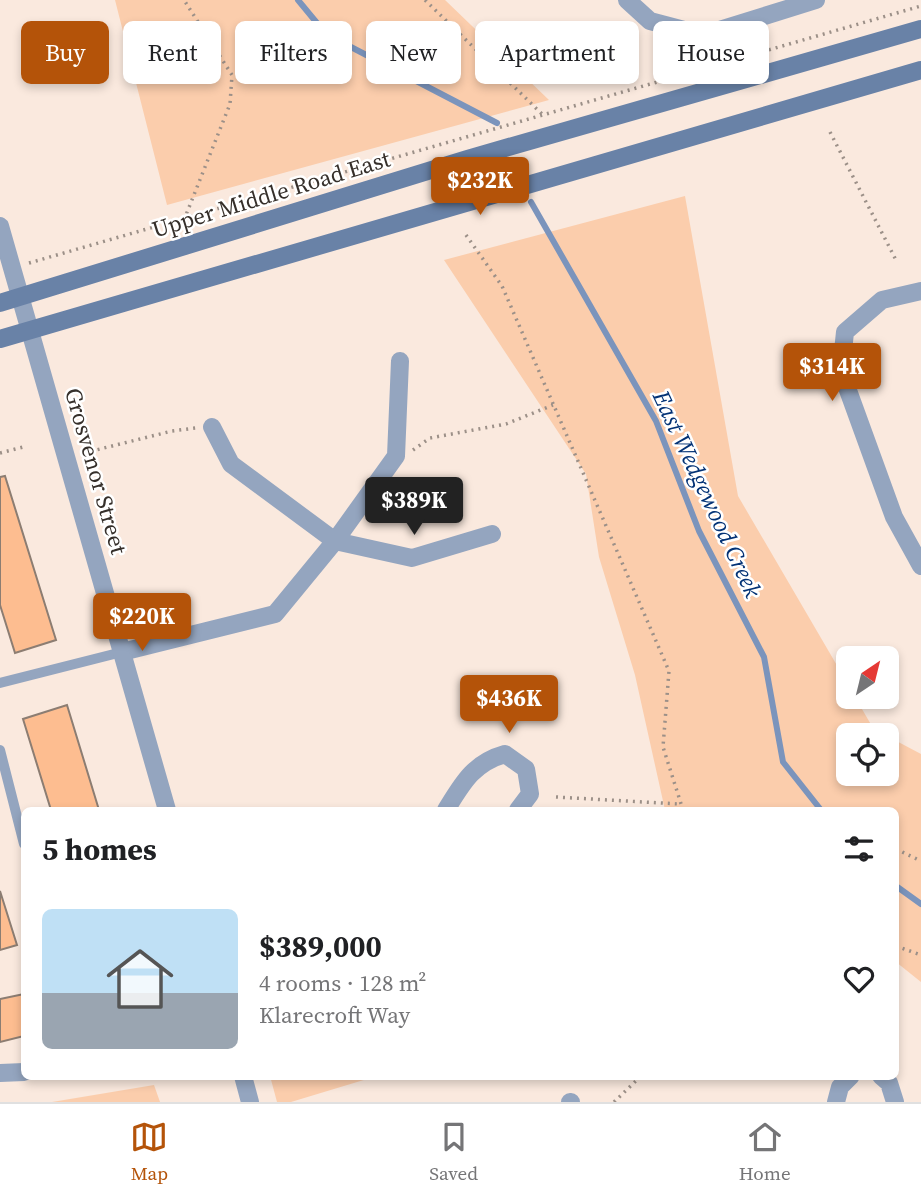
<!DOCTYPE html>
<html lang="en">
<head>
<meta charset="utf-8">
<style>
  body { margin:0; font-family:"Source Serif 4",serif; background:#f6f6f6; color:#202124; height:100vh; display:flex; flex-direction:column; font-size:26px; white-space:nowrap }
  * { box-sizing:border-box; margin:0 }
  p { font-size:23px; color:#757577 }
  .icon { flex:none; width:38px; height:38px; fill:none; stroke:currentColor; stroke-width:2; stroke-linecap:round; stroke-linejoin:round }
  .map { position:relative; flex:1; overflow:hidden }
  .details { position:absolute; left:21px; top:807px; width:878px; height:273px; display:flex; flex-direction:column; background:#fff; border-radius:10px; box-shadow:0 4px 10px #0003 }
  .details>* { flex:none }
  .top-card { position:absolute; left:21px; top:21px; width:880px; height:63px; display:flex; gap:14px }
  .needle { width:46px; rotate:35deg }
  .fabs { position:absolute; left:836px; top:646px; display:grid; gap:14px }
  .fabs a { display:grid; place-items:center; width:63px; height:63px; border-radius:10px; background:#fff; box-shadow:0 4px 10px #0003; font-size:35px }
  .price { position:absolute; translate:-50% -60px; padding:0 16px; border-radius:7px; background:#b45309; color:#fff; font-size:23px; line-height:46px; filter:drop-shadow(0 2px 4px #0008) }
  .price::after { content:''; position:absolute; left:50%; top:42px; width:21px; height:16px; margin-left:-10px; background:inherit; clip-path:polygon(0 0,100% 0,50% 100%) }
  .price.on { background:#222; color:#fff }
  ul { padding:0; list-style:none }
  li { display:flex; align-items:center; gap:21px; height:175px; padding:0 21px }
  li span { display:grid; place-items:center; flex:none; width:196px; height:140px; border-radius:10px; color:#555 }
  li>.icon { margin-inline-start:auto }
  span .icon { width:84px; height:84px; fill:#fffc; stroke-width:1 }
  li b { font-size:30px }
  h2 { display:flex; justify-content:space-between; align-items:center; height:84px; padding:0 21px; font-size:30px }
  .tag { padding:0 24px; border-radius:10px; background:#fff; box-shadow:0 4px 10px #0003; font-size:24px; line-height:63px }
  .tag.on { background:#b45309; color:#fff }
  .dock { display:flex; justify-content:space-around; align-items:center; height:98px; border-top:2px solid #e0e0e0; background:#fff; font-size:19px; color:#757577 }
  .dock a { display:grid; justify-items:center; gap:4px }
  .dock .on { color:#b45309 }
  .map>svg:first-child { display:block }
  .green { fill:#fbcdac }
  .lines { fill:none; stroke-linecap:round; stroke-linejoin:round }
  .stream { stroke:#7b94bc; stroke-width:6 }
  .building { fill:#fdbd90; stroke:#8c7d72; stroke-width:2 }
  .path { stroke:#9c9088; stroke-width:3.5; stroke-dasharray:2 5; stroke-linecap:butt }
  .service { stroke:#94a5bf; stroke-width:10 }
  .minor { stroke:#94a5bf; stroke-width:18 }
  .tertiary { stroke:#94a5bf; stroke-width:18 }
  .secondary { stroke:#6982a7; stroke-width:18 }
  .labels { text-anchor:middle; stroke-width:5; stroke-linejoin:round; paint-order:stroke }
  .street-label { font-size:23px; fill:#352f2a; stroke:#fff }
  .water-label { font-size:24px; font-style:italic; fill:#033275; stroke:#fff }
</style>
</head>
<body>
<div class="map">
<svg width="921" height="1102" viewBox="0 0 921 1102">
  <rect width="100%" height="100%" fill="#fae9de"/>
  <!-- green -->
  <path class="green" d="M115,0H445L549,100L167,205Z
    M685,196L738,496L849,686V696L855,697L873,728L886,735H849V774H887V736L921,754V982L896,962V810H665L635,675L599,557L586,474L444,260Z
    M270,1076H377L291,1102H277Z
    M154,1085L160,1102H52Z"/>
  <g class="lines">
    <!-- stream -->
    <path class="stream" d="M298,0L331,40L349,46L497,123
      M531,202L656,421L699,531L764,657L783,762L821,810
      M896,886L921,904"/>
  </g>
  <!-- building -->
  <path class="building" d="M5,476L56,640L15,653L0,605V477Z
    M67,705L99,810H51L23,719Z
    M0,891L17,945L0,950Z
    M24,994V1036L0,1042V999Z"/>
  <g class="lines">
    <!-- path -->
    <path class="path" d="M425,0L543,115
      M830,132L896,260
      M184,220L230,104L232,75L184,0
      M466,235L502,286L669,671L663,747L683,810
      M29,263L921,6
      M413,450L430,438L506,424L553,405
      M0,453L27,446
      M84,453L172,431L196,428
      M556,797L679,804
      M896,849L921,861
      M896,946L921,955
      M614,1102L641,1076"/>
    <!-- service -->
    <path class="service" d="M0,683L122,652
      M0,750L24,844"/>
    <!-- minor -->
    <path class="minor" d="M627,0L650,21L703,35L816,0
      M921,291L882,300L845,332L841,371L894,517L921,566
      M212,427L231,464L335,541L412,558L492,534
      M122,652L275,614L335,541L396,456L400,361
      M446,810C462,784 473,763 505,754L526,769L530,794L518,810
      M0,1073L24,1072
      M881,1076L889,1083L895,1102
      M570,1102H571
      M836,1102L840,1087L851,1076"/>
    <!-- tertiary -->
    <path class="tertiary" d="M0,226L167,810
      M243,1076L250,1102"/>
    <!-- secondary -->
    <path class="secondary" d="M0,303L467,159L921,29
      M0,339L921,70"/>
  </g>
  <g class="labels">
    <!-- street labels -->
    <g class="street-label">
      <text transform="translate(271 194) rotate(-17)" y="8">Upper Middle Road East</text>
      <text transform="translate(96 471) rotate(74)" y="8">Grosvenor Street</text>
    </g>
    <!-- water labels -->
    <g class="water-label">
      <text transform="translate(707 494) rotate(65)" y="8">East Wedgewood Creek</text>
    </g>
  </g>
</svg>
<div class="fabs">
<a><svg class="needle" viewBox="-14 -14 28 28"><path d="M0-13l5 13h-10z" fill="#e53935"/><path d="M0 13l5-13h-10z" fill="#757577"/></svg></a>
<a><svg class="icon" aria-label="locate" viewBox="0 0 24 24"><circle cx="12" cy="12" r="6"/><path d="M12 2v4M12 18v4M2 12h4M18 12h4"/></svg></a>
</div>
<b class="price" style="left:480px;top:217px">$232K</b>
<b class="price" style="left:832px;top:403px">$314K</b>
<b class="price on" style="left:414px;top:537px">$389K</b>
<b class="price" style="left:142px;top:653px">$220K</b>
<b class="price" style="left:509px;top:735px">$436K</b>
<div class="top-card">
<a class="tag on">Buy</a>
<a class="tag">Rent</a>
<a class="tag">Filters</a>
<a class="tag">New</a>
<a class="tag">Apartment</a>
<a class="tag">House</a>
</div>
<section class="details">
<h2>5 homes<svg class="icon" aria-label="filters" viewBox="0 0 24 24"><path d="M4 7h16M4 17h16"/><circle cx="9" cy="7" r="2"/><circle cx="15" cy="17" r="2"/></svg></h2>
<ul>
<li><span style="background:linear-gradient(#bfe0f5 60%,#9aa5b1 0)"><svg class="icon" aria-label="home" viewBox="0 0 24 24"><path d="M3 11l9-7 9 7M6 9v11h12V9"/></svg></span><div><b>$389,000</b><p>4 rooms · 128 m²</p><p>Klarecroft Way</p></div><svg class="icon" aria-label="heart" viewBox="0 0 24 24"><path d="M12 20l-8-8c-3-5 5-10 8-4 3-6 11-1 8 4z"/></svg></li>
</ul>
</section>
</div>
<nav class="dock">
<a class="on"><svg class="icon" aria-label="map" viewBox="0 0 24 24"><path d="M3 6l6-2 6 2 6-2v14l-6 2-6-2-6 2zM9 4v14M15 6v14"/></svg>Map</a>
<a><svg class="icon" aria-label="saved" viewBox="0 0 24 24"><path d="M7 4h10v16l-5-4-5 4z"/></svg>Saved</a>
<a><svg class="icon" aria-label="home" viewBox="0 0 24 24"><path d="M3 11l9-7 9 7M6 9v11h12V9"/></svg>Home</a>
</nav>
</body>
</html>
